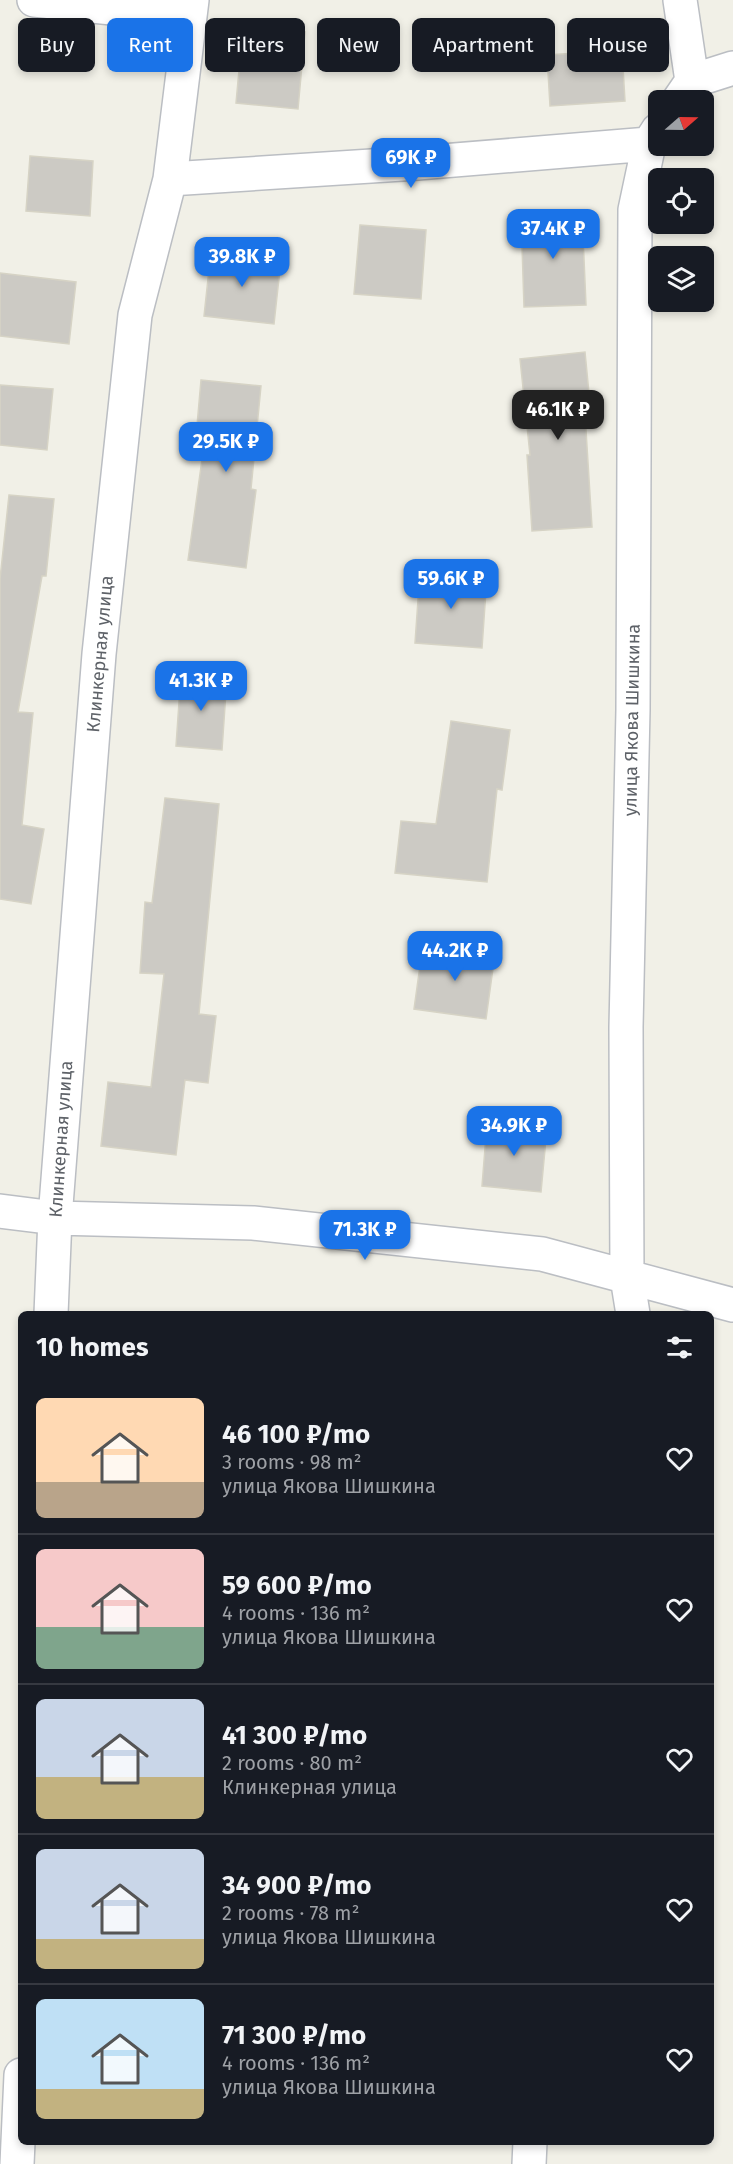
<!DOCTYPE html>
<html lang="en">
<head>
<meta charset="utf-8">
<style>
  body { margin:0; font-family:"Fira Sans",sans-serif; background:#242831; color:#f1f3f6; height:100vh; display:flex; flex-direction:column; font-size:22px; white-space:nowrap }
  * { box-sizing:border-box; margin:0 }
  p { font-size:20px; color:#9ea1a6 }
  .icon { flex:none; width:33px; height:33px; fill:none; stroke:currentColor; stroke-width:2; stroke-linecap:round; stroke-linejoin:round }
  .map { position:relative; flex:1; overflow:hidden }
  .side { position:absolute; left:18px; top:1311px; width:696px; height:834px; display:flex; flex-direction:column; background:#171b24; border-radius:9px; box-shadow:0 3px 9px #0003 }
  .side>* { flex:none }
  .guide { position:absolute; left:18px; top:18px; width:698px; height:54px; display:flex; gap:12px }
  .needle { width:39px; rotate:70deg }
  .fabs { position:absolute; left:648px; top:90px; display:grid; gap:12px }
  .fabs a { display:grid; place-items:center; width:66px; height:66px; border-radius:9px; background:#171b24; box-shadow:0 3px 9px #0003; font-size:30px }
  .price { position:absolute; translate:-50% -51px; padding:0 14px; border-radius:12px; background:#1a73e8; color:#fff; font-size:20px; line-height:39px; filter:drop-shadow(0 2px 3px #0008) }
  .price::after { content:''; position:absolute; left:50%; top:36px; width:18px; height:14px; margin-left:-9px; background:inherit; clip-path:polygon(0 0,100% 0,50% 100%) }
  .price.selected { background:#222; color:#fff }
  ul { padding:0; list-style:none }
  li { display:flex; align-items:center; gap:18px; height:150px; padding:0 18px }
  li+li { border-top:2px solid #363941 }
  li span { display:grid; place-items:center; flex:none; width:168px; height:120px; border-radius:9px; color:#555 }
  li>.icon { margin-inline-start:auto }
  span .icon { width:72px; height:72px; fill:#fffc; stroke-width:1 }
  li b { font-size:26px }
  h2 { display:flex; justify-content:space-between; align-items:center; height:72px; padding:0 18px; font-size:26px }
  .tag { padding:0 21px; border-radius:9px; background:#171b24; box-shadow:0 3px 9px #0003; font-size:21px; line-height:54px }
  .tag.selected { background:#1a73e8; color:#fff }
  .map>svg:first-child { display:block }
  .building { fill:#cccac4; stroke:#d6d3c5; stroke-width:1.5 }
  .lines { fill:none; stroke-linecap:round; stroke-linejoin:round }
  .minor-casing { stroke:#bbbec3; stroke-width:36 }
  .minor { stroke:#fff; stroke-width:33 }
  .labels { text-anchor:middle; stroke-width:6; stroke-linejoin:round; paint-order:stroke }
  .street-label { font-size:18px; fill:#5e6268; stroke:#fff }
</style>
</head>
<body>
<div class="map">
<svg width="733" height="2164" viewBox="0 0 733 2164">
  <rect width="100%" height="100%" fill="#f1f0e7"/>
  <!-- building -->
  <path class="building" d="M243,26L305,32L298,109L236,103Z
    M622,50L625,101L550,106L547,55Z
    M30,156L93,161L90,216L26,211Z
    M582,213L586,305L524,307L521,215Z
    M360,225L426,230L421,299L354,294Z
    M211,251L281,260L274,324L204,316Z
    M0,273L76,282L69,344L0,336Z
    M585,352L591,414H585L592,527L532,531L527,455H530L520,359Z
    M201,380L261,386L251,489L256,490L246,568L188,560L205,438L196,437Z
    M0,385L53,389L47,450L0,445Z
    M9,495L54,499L46,576H42L18,712L33,713L22,825L44,829L31,904L0,899V579Z
    M420,571L487,576L482,648L415,643Z
    M181,673L227,677L222,750L176,746Z
    M451,721L510,730L502,790L497,789L487,882L395,873L401,821L436,824Z
    M165,798L219,804L199,1014L216,1016L208,1083L185,1080L176,1155L101,1146L108,1082L151,1087L164,974L140,973L145,902L152,903Z
    M423,944L495,954L486,1019L414,1009Z
    M487,1123L547,1128L541,1192L482,1186Z"/>
  <g class="lines">
    <!-- minor casing -->
    <g class="minor-casing">
      <path id="minor" d="M34,0L190,16
        M692,81L733,68
        M679,100L692,81L680,0
        M170,179L418,163L649,144
        M0,1211L55,1218L253,1223L542,1254L733,1305
        M51,1314L55,1218L99,654L135,315L170,179L192,0
        M633,1314L627,1277L626,1027L633,710L635,210L649,144L658,130
        M17,2164L21,2075
        M529,2164L530,2142"/>
    </g>
    <!-- minor -->
    <use href="#minor" class="minor"/>
  </g>
  <g class="labels">
    <!-- street labels -->
    <g class="street-label">
      <text transform="translate(100 654) rotate(-85)" y="6">Клинкерная улица</text>
      <text transform="translate(632 720) rotate(-89)" y="6">улица Якова Шишкина</text>
      <text transform="translate(61 1139) rotate(-86)" y="6">Клинкерная улица</text>
    </g>
  </g>
</svg>
<div class="fabs">
<a><svg class="needle" viewBox="-14 -14 28 28"><path d="M0-13l5 13h-10z" fill="#e53935"/><path d="M0 13l5-13h-10z" fill="#9ea1a6"/></svg></a>
<a><svg class="icon" aria-label="locate" viewBox="0 0 24 24"><circle cx="12" cy="12" r="6"/><path d="M12 2v4M12 18v4M2 12h4M18 12h4"/></svg></a>
<a><svg class="icon" aria-label="layers" viewBox="0 0 24 24"><path d="M12 4l9 5-9 5-9-5zM3 14l9 5 9-5"/></svg></a>
</div>
<b class="price" style="left:411px;top:189px">69K ₽</b>
<b class="price" style="left:553px;top:260px">37.4K ₽</b>
<b class="price" style="left:242px;top:288px">39.8K ₽</b>
<b class="price selected" style="left:558px;top:441px">46.1K ₽</b>
<b class="price" style="left:226px;top:473px">29.5K ₽</b>
<b class="price" style="left:451px;top:610px">59.6K ₽</b>
<b class="price" style="left:201px;top:712px">41.3K ₽</b>
<b class="price" style="left:455px;top:982px">44.2K ₽</b>
<b class="price" style="left:514px;top:1157px">34.9K ₽</b>
<b class="price" style="left:365px;top:1261px">71.3K ₽</b>
<div class="guide">
<a class="tag">Buy</a>
<a class="tag selected">Rent</a>
<a class="tag">Filters</a>
<a class="tag">New</a>
<a class="tag">Apartment</a>
<a class="tag">House</a>
</div>
<section class="side">
<h2>10 homes<svg class="icon" aria-label="filters" viewBox="0 0 24 24"><path d="M4 7h16M4 17h16"/><circle cx="9" cy="7" r="2"/><circle cx="15" cy="17" r="2"/></svg></h2>
<ul>
<li><span style="background:linear-gradient(#ffd9b3 70%,#b9a48a 0)"><svg class="icon" aria-label="home" viewBox="0 0 24 24"><path d="M3 11l9-7 9 7M6 9v11h12V9"/></svg></span><div><b>46 100 ₽/mo</b><p>3 rooms · 98 m²</p><p>улица Якова Шишкина</p></div><svg class="icon" aria-label="heart" viewBox="0 0 24 24"><path d="M12 20l-8-8c-3-5 5-10 8-4 3-6 11-1 8 4z"/></svg></li>
<li><span style="background:linear-gradient(#f6c9c9 65%,#7fa58c 0)"><svg class="icon" aria-label="home" viewBox="0 0 24 24"><path d="M3 11l9-7 9 7M6 9v11h12V9"/></svg></span><div><b>59 600 ₽/mo</b><p>4 rooms · 136 m²</p><p>улица Якова Шишкина</p></div><svg class="icon" aria-label="heart" viewBox="0 0 24 24"><path d="M12 20l-8-8c-3-5 5-10 8-4 3-6 11-1 8 4z"/></svg></li>
<li><span style="background:linear-gradient(#c9d6e8 65%,#c2b280 0)"><svg class="icon" aria-label="home" viewBox="0 0 24 24"><path d="M3 11l9-7 9 7M6 9v11h12V9"/></svg></span><div><b>41 300 ₽/mo</b><p>2 rooms · 80 m²</p><p>Клинкерная улица</p></div><svg class="icon" aria-label="heart" viewBox="0 0 24 24"><path d="M12 20l-8-8c-3-5 5-10 8-4 3-6 11-1 8 4z"/></svg></li>
<li><span style="background:linear-gradient(#c9d6e8 75%,#c2b280 0)"><svg class="icon" aria-label="home" viewBox="0 0 24 24"><path d="M3 11l9-7 9 7M6 9v11h12V9"/></svg></span><div><b>34 900 ₽/mo</b><p>2 rooms · 78 m²</p><p>улица Якова Шишкина</p></div><svg class="icon" aria-label="heart" viewBox="0 0 24 24"><path d="M12 20l-8-8c-3-5 5-10 8-4 3-6 11-1 8 4z"/></svg></li>
<li><span style="background:linear-gradient(#bfe0f5 75%,#c2b280 0)"><svg class="icon" aria-label="home" viewBox="0 0 24 24"><path d="M3 11l9-7 9 7M6 9v11h12V9"/></svg></span><div><b>71 300 ₽/mo</b><p>4 rooms · 136 m²</p><p>улица Якова Шишкина</p></div><svg class="icon" aria-label="heart" viewBox="0 0 24 24"><path d="M12 20l-8-8c-3-5 5-10 8-4 3-6 11-1 8 4z"/></svg></li>
</ul>
</section>
</div>
</body>
</html>
